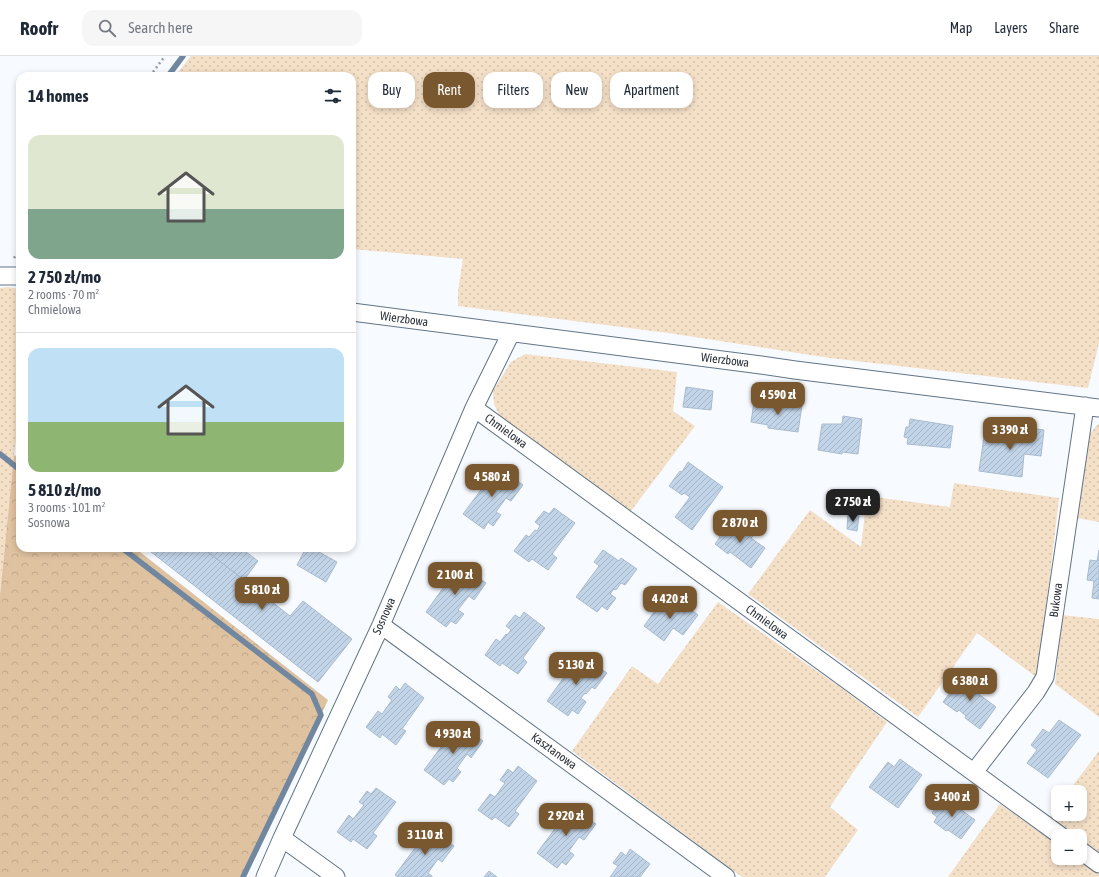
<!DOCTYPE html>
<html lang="en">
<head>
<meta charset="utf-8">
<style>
  body { margin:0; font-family:"Asap Condensed",sans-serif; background:#f6f6f7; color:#1f2937; height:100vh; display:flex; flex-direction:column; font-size:15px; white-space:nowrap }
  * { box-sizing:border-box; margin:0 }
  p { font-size:13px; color:#747a83 }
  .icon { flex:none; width:22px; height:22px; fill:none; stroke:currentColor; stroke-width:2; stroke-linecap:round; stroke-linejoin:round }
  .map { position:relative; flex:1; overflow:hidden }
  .details { position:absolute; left:16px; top:16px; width:340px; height:480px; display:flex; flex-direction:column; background:#fff; border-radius:12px; box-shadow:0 2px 6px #0003 }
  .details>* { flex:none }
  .banner { position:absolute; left:368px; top:16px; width:380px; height:36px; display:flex; gap:8px }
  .fabs { position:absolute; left:1051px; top:729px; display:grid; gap:8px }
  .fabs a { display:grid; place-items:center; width:36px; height:36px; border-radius:8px; background:#fff; box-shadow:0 2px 6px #0003; font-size:20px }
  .price { position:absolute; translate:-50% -34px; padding:0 9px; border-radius:8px; background:#79582f; color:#fff; font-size:13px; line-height:26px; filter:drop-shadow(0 1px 2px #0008) }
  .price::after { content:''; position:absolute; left:50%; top:24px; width:12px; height:9px; margin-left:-6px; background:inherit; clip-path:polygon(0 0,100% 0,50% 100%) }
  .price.selected { background:#222; color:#fff }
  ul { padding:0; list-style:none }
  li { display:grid; align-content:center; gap:8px; height:212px; padding:0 12px }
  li+li { border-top:1px solid #e0e1e3 }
  li span { display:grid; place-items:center; height:124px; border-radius:12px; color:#555 }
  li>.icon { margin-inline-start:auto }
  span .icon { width:72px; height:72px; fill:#fffc; stroke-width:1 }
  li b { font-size:17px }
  h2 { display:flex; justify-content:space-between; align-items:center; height:48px; padding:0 12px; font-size:17px }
  .pill { padding:0 14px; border-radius:12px; background:#fff; box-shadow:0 2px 6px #0003; font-size:14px; line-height:36px }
  .pill.selected { background:#79582f; color:#fff }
  header { display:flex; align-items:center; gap:24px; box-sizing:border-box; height:56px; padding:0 20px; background:#fff; border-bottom:1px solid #e0e1e3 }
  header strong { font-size:19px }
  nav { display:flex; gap:22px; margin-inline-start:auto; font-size:14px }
  .search { width:280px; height:36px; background:#f6f6f7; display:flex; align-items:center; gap:10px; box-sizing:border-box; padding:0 14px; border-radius:12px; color:#747a83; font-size:15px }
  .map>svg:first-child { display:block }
  .grass { fill:url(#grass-dots) }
  .forest { fill:url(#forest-crowns) }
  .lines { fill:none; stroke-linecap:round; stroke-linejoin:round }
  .stream { stroke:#70879f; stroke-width:5.5 }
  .building { fill:url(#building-hatch); stroke:#a9bbce }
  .minor-casing { stroke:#637485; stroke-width:19 }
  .path { stroke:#93999e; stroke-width:2.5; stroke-dasharray:2 3; stroke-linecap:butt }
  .minor { stroke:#fff; stroke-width:17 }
  .labels { text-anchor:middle; stroke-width:3.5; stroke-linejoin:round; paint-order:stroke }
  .street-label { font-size:12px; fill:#2a3138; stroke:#fff }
</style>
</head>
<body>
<header>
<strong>Roofr</strong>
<div class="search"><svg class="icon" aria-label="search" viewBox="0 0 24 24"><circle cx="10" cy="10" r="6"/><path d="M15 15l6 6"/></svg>Search here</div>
<nav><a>Map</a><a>Layers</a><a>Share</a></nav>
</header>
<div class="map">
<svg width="1099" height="821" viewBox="0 0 1099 821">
  <defs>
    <pattern id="grass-dots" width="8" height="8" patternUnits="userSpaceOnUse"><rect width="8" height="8" fill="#f4dfc7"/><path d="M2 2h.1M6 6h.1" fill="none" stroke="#d1c0ac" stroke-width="1.8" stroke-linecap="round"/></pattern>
    <pattern id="forest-crowns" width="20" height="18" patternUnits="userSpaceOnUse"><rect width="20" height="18" fill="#dfc2a0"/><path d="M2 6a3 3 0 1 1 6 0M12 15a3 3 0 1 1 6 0" fill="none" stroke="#c0a78b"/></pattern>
    <pattern id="building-hatch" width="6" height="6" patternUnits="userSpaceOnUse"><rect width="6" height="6" fill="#c2d4e7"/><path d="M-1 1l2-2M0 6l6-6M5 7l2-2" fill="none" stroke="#a7b6c7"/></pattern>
  </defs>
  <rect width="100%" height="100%" fill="#f7fbff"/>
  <!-- grass -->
  <path class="grass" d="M191,0H1099V287L1088,332L830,302L668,277L458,250V235L463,203L352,193V20H175Z
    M8,231L20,233V353L14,399L0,539V232Z
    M525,298L677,316L673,355L695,370L631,455L499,359L494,348L493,335L511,306Z
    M1099,368V466L1077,462L1090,378L1096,370Z
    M954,427L1059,442L1049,528L1036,621L977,577L918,661L748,538L810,454L861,491L867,440L950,451Z
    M718,546L844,634L887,666L830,751L858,774L825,821H742L572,695L632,610L658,628Z
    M1062,559L1099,563V661L1055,628Z
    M1099,695V798L1080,784V780H1074L1049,762L1058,750V758H1080V736H1068Z
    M1000,748L1058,789V802H1076L1099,819V821H948Z"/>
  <!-- forest -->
  <path class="forest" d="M14,399L20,403V492H135L328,644L246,821H0V539Z"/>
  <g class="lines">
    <!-- stream -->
    <path class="stream" d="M168,20L183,0
      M0,398L20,414
      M122,492L312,638L321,659L243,821"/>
  </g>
  <!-- building -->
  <path class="building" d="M686,331L713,335L711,354L683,351Z
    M771,345L802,349L798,376L768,372V369L751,366L754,346L771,348Z
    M843,360L862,363L858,398L842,396V398L818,394L822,368H842Z
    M910,363L953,370L950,392L907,388L908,382L904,381L906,371H909Z
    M1021,371L1044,374L1041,400L1024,398L1022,421L979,415L985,374L1020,378Z
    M688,406L723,431L692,474L675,461L690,441L684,437L682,439L669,430L680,415L682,416Z
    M491,410L507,422L509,419L523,429L511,445L506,442L496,456L501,459L493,470L488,466L484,473L463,458L486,427L481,424Z
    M554,452L575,467L552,498L557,502L548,514L532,503L529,506L514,495L526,479L529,481L535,474L537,475L540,470L535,466L544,455L549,458Z
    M848,459L859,460L857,475L847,473Z
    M732,465L753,480L751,482L765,492L751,512L730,496L728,498L715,488L720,481L718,479L724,471L726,472Z
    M146,492H203L290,560L303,545L352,583L318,626Z
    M206,492H241L258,505L244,524L205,494Z
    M306,492H312L337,506L326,526L297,509Z
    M603,494L619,505L621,502L637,513L625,529L621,527L616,534L614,533L610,538L616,542L607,554L602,550L597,556L576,541L599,510L594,506Z
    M1099,494V543L1092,542L1094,525L1087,524L1090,504L1097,505Z
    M453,508L469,520L471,517L486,527L474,544L469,540L464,546L458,554L464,558L456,568L451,565L446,571L426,556L448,525L443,522Z
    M664,542L684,557L688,551L698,559L683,579L673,572L664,585L644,570Z
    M524,556L545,572L523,602L527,606L518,618L502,607L500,610L485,599L496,583L500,586L506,578L507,579L511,574L506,570L515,559L520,562Z
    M574,598L590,610L592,607L607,617L595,633L592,631L586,638L585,637L581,642L586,646L578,658L572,654L568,660L547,645L569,614L564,611Z
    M964,618L978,628L973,634L996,651L980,673L965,662L966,660L959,654L957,656L943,646Z
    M405,627L424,642L402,673L406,675L396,689L382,678L380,682L366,671L378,655L382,658L392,644L388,641L396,630L400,634Z
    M1059,664L1081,679L1048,722L1027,707L1037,694L1031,689L1043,673L1049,677Z
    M453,668L467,678L469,675L483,685L471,702L467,698L457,712L461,716L453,726L449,723L444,729L424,714L447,683L443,681Z
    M900,703L922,719L898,752L869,731L888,706L894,711Z
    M518,710L537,725L515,755L519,758L509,771L495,761L492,764L478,754L490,738L495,741L505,727L500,724L508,713L513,717Z
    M376,732L396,746L373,777L377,780L367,793L353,783L351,786L337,776L349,759L353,763L364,749L359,746L367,735L371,738Z
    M945,739L953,745L952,747L975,764L961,783L948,774L946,775L934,766L937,761L932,757Z
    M566,751L580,761L582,758L596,768L584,784L579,781L569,795L574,799L566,809L562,806L557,812L537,797L560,766L556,764Z
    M424,772L438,782L440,780L454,790L442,806L438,803L428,817L432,820V821H398L395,819L418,788L414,786Z
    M630,793L650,808L640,821H610L618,810L613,807L621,796L626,800Z
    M489,815L497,821H484Z"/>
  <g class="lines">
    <!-- minor casing -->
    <g class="minor-casing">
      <path id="minor" d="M0,220H20
        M352,256L761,309L795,314L1099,352
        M474,352L1061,780
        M381,569L726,821
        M974,716L1036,636L1045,621L1085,350
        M282,782L336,821
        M1080,794L1099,808
        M265,821L282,782L381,569L474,352L511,277"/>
    </g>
    <!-- path -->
    <path class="path" d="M150,20L165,0
      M14,202L20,193"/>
    <!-- minor -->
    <use href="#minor" class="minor"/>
  </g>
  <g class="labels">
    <!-- street labels -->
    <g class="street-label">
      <text transform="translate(404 263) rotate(8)" y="4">Wierzbowa</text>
      <text transform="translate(725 304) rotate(7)" y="4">Wierzbowa</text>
      <text transform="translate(506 375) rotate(36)" y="4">Chmielowa</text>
      <text transform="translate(1056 544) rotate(-82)" y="4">Bukowa</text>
      <text transform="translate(384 560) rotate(-66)" y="4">Sosnowa</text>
      <text transform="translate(767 566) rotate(36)" y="4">Chmielowa</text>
      <text transform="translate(554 695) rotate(36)" y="4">Kasztanowa</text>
    </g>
  </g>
</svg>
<div class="fabs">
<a>+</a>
<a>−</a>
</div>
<b class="price" style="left:778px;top:360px">4 590 zł</b>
<b class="price" style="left:1010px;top:395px">3 390 zł</b>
<b class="price" style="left:492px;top:442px">4 580 zł</b>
<b class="price selected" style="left:853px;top:467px">2 750 zł</b>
<b class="price" style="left:740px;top:488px">2 870 zł</b>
<b class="price" style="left:455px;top:540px">2 100 zł</b>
<b class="price" style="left:262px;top:555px">5 810 zł</b>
<b class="price" style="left:670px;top:564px">4 420 zł</b>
<b class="price" style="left:576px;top:630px">5 130 zł</b>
<b class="price" style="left:970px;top:646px">6 380 zł</b>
<b class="price" style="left:453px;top:699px">4 930 zł</b>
<b class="price" style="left:952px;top:762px">3 400 zł</b>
<b class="price" style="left:566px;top:781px">2 920 zł</b>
<b class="price" style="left:425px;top:800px">3 110 zł</b>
<div class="banner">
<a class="pill">Buy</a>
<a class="pill selected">Rent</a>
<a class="pill">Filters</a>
<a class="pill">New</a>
<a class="pill">Apartment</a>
</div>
<section class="details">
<h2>14 homes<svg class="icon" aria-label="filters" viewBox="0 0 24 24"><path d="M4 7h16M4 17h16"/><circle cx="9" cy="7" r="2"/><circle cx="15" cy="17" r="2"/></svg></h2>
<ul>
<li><span style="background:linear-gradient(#dfe7d0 60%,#7fa58c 0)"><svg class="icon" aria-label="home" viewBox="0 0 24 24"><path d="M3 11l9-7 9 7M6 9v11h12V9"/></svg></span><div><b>2 750 zł/mo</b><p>2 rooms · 70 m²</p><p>Chmielowa</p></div></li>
<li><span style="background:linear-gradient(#bfe0f5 60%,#8fb573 0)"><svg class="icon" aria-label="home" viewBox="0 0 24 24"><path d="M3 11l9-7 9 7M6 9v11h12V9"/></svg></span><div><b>5 810 zł/mo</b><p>3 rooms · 101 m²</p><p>Sosnowa</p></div></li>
</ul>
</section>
</div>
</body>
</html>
